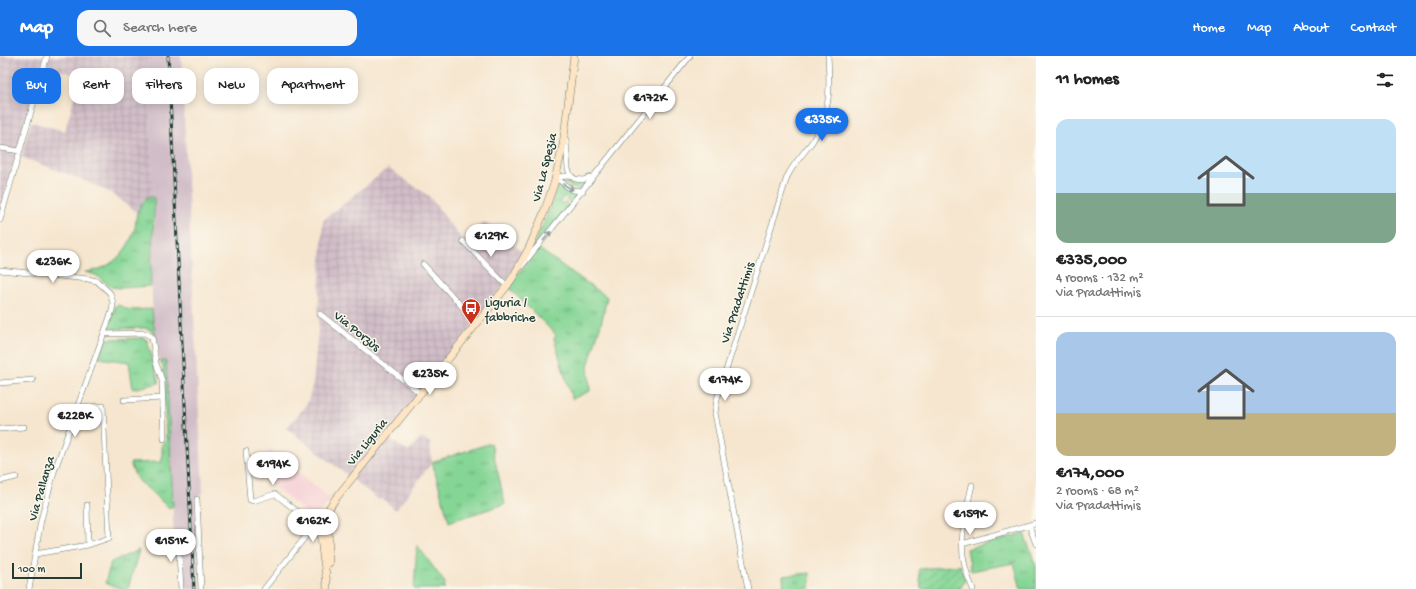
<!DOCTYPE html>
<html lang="en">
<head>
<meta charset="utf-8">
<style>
  body { margin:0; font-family:"Gochi Hand",sans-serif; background:#f6f6f6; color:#222; height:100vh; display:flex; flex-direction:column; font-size:15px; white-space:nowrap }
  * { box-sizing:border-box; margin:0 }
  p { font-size:13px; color:#767676 }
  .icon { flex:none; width:22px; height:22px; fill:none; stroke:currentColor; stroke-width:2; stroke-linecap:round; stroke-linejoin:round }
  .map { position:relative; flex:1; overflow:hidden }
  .details { display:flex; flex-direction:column; background:#fff; width:380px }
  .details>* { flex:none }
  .hud { position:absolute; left:12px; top:12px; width:380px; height:36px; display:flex; gap:8px }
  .scale { position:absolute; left:12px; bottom:10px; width:70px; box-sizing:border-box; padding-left:4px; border:2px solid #1f3d34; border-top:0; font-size:11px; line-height:14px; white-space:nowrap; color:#1f3d34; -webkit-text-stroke:3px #fbf7ec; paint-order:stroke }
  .price { position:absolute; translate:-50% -34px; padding:0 9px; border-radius:14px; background:#fff; color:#222; font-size:13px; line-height:26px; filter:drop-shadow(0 1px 2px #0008) }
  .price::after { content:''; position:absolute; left:50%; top:24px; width:12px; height:9px; margin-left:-6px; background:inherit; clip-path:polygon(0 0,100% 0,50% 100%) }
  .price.current { background:#1a73e8; color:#fff }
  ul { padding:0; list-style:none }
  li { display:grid; align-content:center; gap:8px; height:212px; padding:0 20px }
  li+li { border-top:1px solid #e0e0e0 }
  li span { display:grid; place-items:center; height:124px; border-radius:12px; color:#555 }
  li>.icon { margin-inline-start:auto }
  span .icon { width:72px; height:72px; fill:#fffc; stroke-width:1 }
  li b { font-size:17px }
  h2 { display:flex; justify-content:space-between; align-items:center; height:48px; padding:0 20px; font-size:17px }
  .pill { padding:0 14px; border-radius:12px; background:#fff; box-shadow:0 2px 10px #0003; font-size:14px; line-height:36px }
  .pill.current { background:#1a73e8; color:#fff }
  header { display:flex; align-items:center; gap:24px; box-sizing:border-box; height:56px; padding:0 20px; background:#1a73e8; color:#fff }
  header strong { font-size:19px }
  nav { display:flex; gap:22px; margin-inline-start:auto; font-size:14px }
  .search { width:280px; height:36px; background:#f6f6f6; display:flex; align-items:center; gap:10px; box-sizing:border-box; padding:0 14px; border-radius:12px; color:#767676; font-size:15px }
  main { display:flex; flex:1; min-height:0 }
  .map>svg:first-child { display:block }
  .built { fill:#f6cfd5 }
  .industrial { fill:url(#industrial-grid) }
  .railway { fill:#d1bdc8 }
  .grass { fill:url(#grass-tufts); stroke:#528964 }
  .garden { fill:url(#garden-furrows); stroke:#528964 }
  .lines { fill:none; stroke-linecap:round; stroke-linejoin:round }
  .street-casing { stroke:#6a786a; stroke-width:6 }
  .secondary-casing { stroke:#6a786a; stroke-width:8 }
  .street { stroke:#fff; stroke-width:5 }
  .secondary { stroke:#fde5c5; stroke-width:7 }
  .rail-casing { stroke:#1f3d34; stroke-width:3 }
  .rail { stroke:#fbf7ec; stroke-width:1.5; stroke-dasharray:4.5; stroke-linecap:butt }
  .oneway { stroke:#8f9e9a }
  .labels { text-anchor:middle; stroke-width:3; stroke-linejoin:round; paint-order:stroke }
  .street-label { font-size:13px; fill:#1f3d34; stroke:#fbf7ec }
  .poi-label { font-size:13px; fill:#1f3d34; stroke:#fbf7ec; text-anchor:start }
</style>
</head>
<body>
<header>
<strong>Map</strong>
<div class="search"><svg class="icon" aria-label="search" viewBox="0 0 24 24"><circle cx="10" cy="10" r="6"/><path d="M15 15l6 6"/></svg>Search here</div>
<nav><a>Home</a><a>Map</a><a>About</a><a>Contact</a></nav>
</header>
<main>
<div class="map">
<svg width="1036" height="533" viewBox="0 0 1036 533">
  <defs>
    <pattern id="industrial-grid" width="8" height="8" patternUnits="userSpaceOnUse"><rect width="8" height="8" fill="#d1bdc8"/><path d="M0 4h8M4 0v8" fill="none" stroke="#b3a3ac"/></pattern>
    <pattern id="grass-tufts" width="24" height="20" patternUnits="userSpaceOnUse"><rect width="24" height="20" fill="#85d595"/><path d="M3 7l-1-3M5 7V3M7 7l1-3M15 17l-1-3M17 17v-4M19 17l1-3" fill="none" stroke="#6cae7a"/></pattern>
    <pattern id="garden-furrows" width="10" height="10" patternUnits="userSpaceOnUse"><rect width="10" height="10" fill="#85d595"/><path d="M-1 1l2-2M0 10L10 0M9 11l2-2" fill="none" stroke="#6cae7a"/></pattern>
  </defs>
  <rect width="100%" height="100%" fill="#fbf7ec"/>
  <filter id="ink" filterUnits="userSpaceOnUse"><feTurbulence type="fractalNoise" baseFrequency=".025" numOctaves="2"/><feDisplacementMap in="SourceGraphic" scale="8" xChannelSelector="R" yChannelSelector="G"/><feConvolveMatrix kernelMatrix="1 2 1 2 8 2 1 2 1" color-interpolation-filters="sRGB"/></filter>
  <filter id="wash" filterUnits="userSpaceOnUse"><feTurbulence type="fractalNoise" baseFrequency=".012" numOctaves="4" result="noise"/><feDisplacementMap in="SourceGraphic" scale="16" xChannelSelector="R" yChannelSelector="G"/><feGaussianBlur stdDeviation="0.9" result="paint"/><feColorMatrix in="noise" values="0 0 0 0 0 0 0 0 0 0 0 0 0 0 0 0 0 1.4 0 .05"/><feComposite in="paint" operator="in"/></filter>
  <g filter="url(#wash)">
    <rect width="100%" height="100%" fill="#f6e6cf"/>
    <!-- built -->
    <path class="built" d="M268,392L331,443L314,463L271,428Z"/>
    <!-- industrial -->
    <path class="industrial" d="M0,0H44L0,156Z
      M49,0H147L154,142L147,141L137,156L111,137L81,123L21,101L31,66L65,75L80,20L46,11Z
      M388,112L429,140L464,186L484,166L523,196L506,226L387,381L408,396L421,382L430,386L432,406L396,454L381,442L379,444L287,372L308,346L313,326L319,265L318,258L323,164Z"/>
    <!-- railway -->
    <path class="railway" d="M147,0H181L203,437L195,442L199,533H183L180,480H174L166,305H160L153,265L151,214L155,164Z"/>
    <!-- grass -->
    <path class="grass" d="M566,123L578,127L587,126L580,134L570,131L562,124Z
      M559,125L573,137L579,138L571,148L566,144L568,142L565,140L560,146L563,148L565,146L569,150L529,199L545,164Z
      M147,141L154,142C155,171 150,200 151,230L120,232L111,231L96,219L85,216C111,214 128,196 135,172C136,167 136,161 137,156C139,151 144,146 147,141Z
      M539,193L607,241L602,264L588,310L590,335L572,343L554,283L556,279L507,230Z
      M119,249L129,254L152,253L153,265L156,282L152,275L146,272L108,273L115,250Z
      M106,283L144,282L147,284L159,327L133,333L129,306L98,302Z
      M160,305H166L173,450L169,452L136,422L130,407L162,406V388L166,385L163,310Z
      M491,387L505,448L449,466L432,406Z
      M1024,477L1036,510V533H1021L1014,507L971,515L967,493Z
      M417,489L445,527L444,533H414Z
      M139,494L128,533H123L105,527L111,506Z
      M810,517V533H784L783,520Z"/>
    <!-- garden -->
    <path class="garden" d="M960,509L965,524L960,533H921L919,513Z"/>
  </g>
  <g filter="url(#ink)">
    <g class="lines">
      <!-- street casing -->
      <g class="street-casing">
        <path id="street" d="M566,84L568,113L571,120
          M0,92L20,95
          M555,121L571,120L575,123L583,124L594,120
          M555,121L572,134L583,135
          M0,164L47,0
          M463,185L507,230
          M423,208L477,267
          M521,211L690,0
          M0,214L88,223L97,225L110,237L113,247L112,255L54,416L41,464L29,533
          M320,258L420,337
          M104,278L145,277L152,281L156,307L162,324L164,383
          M0,327L33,324
          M124,344L162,342
          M77,352L103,350L109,482L88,489
          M0,373L24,371
          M246,395L250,444L253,445L275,438L315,469
          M0,425L16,421
          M972,429C963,468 955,495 973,533
          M197,443L201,533
          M1029,469L1036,488
          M308,478L324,476
          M178,480L181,533
          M962,488L1036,467
          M35,498L88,489L87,449
          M264,533L325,456
          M748,533L715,357L717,343L787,121C793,108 803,98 812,86C831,58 830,32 828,0"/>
      </g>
      <!-- secondary casing -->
      <g class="secondary-casing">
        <path id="secondary" d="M328,463L329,507
          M327,533C327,510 316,483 325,461C327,454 332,448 336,442L507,230L513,221L529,192L543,159L554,128L563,89L574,0"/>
      </g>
      <!-- street -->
      <use href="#street" class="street"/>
      <!-- secondary -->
      <use href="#secondary" class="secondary"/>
      <!-- rail casing -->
      <g class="rail-casing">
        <path id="rail" d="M168,0L194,533"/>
      </g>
      <!-- rail -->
      <use href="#rail" class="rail"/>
    </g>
    <!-- one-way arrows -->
    <defs><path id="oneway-shaft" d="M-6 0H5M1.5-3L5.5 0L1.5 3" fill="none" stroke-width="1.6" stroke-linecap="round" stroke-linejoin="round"/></defs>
    <g class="oneway">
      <use href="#oneway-shaft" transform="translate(568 131) rotate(30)"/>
      <use href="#oneway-shaft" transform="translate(547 180) rotate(-51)"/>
    </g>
  </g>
  <!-- icons -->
  <defs>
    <g id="bus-pin" transform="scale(1)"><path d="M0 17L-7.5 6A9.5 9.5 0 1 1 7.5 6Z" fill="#c8321e" stroke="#fbf7ec"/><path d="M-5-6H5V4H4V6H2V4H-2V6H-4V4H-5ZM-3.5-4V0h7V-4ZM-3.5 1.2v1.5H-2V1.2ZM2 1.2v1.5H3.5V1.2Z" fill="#fff"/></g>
  </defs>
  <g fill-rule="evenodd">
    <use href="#bus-pin" x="471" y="252"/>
  </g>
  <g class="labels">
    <!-- street labels -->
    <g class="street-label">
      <text transform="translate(543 111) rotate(-76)" y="5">Via La Spezia</text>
      <text transform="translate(736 246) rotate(-72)" y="5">Via Pradattimis</text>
      <text transform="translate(358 274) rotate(39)" y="5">Via Porzùs</text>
      <text transform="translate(366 385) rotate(-51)" y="5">Via Liguria</text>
      <text transform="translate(40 432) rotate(-74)" y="5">Via Pallanza</text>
    </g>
    <!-- poi labels -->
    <g class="poi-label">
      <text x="485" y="250">Liguria /<tspan x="485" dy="15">fabbriche</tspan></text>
    </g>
  </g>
</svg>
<div class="scale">100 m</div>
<b class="price" style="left:650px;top:64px">€172K</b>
<b class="price current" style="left:822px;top:86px">€335K</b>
<b class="price" style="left:491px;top:202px">€129K</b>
<b class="price" style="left:53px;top:228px">€236K</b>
<b class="price" style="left:430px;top:340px">€235K</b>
<b class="price" style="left:725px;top:346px">€174K</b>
<b class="price" style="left:75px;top:382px">€228K</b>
<b class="price" style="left:273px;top:430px">€194K</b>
<b class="price" style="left:970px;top:480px">€159K</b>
<b class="price" style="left:313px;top:487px">€162K</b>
<b class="price" style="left:171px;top:507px">€151K</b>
<div class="hud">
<a class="pill current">Buy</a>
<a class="pill">Rent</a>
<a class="pill">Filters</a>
<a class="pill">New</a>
<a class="pill">Apartment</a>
</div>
</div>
<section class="details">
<h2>11 homes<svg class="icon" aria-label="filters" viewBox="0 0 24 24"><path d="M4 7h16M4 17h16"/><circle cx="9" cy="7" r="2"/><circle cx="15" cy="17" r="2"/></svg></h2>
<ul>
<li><span style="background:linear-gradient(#bfe0f5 60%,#7fa58c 0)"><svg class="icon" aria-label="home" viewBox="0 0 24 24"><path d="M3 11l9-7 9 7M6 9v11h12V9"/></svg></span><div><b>€335,000</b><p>4 rooms · 132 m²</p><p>Via Pradattimis</p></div></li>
<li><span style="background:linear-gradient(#a9c7e8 65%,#c2b280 0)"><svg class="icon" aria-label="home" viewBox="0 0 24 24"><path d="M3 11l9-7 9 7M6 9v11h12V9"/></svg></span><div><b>€174,000</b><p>2 rooms · 68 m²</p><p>Via Pradattimis</p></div></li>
</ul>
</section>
</main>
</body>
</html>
